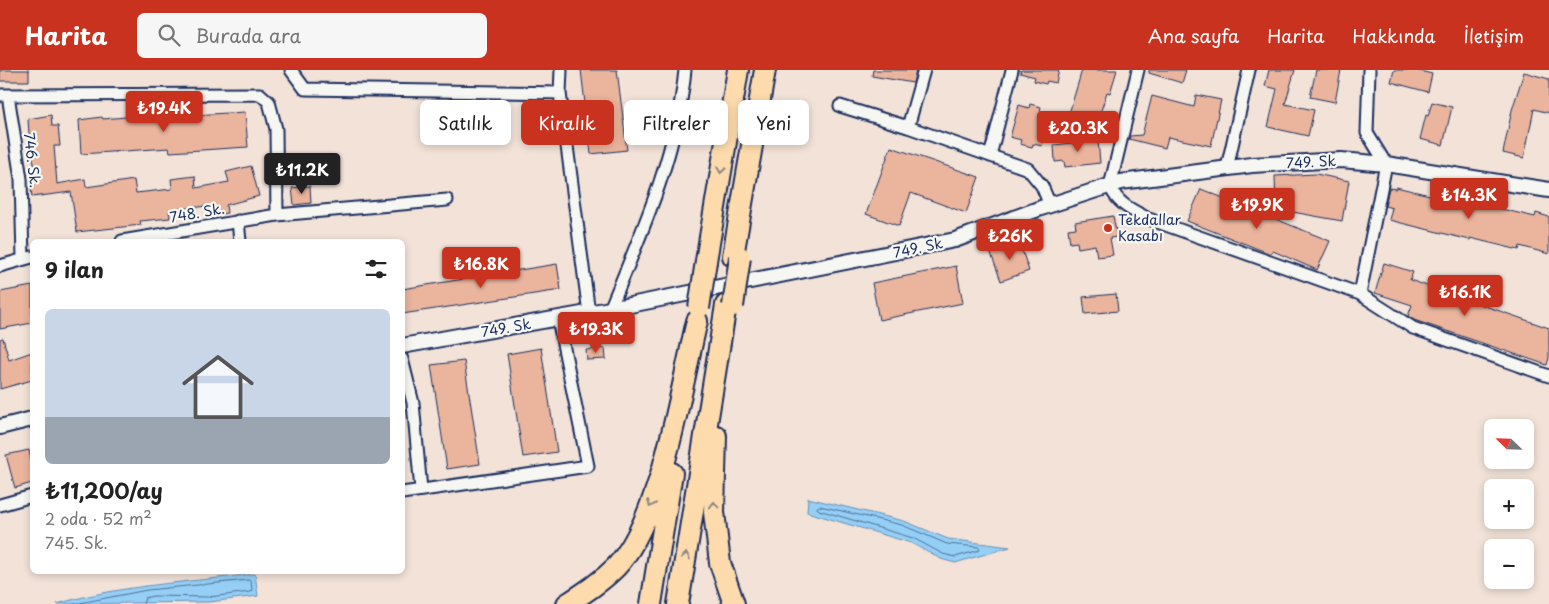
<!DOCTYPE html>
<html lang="tr">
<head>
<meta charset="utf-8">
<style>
  body { margin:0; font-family:"Playpen Sans",sans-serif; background:#f6f6f6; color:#222; height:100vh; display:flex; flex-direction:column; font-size:19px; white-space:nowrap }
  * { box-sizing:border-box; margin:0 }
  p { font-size:16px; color:#767676 }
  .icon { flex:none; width:28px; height:28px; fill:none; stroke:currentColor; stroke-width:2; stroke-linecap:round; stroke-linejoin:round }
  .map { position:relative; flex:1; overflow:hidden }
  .drawer { position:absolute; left:30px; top:169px; width:375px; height:335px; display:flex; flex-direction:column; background:#fff; border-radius:8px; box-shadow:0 2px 8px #0003 }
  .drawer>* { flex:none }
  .hud { position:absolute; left:420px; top:30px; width:475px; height:45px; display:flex; gap:10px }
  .needle { width:32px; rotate:293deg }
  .buttons { position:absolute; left:1484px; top:349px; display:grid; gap:10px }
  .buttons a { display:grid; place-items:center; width:50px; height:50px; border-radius:8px; background:#fff; box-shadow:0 2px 8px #0003; font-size:25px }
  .price { position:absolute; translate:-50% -42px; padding:0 11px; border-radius:5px; background:#c8321e; color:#fff; font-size:16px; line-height:32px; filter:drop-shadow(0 1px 2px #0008) }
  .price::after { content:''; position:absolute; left:50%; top:30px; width:15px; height:11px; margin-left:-8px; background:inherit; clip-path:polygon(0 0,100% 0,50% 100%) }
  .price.active { background:#222; color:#fff }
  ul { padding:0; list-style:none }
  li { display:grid; align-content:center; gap:10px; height:265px; padding:0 15px }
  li+li { border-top:1px solid #e0e0e0 }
  li span { display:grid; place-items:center; height:155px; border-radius:8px; color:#555 }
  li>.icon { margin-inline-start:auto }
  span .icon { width:90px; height:90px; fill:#fffc; stroke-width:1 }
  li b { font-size:21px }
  h2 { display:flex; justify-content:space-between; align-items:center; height:60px; padding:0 15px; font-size:21px }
  .chip { padding:0 18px; border-radius:8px; background:#fff; box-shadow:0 2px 8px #0003; font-size:18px; line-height:45px }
  .chip.active { background:#c8321e; color:#fff }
  header { display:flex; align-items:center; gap:30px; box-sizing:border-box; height:70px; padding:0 25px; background:#c8321e; color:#fff }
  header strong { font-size:24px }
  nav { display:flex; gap:28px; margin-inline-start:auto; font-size:18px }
  .search { width:350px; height:45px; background:#f6f6f6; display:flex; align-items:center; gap:12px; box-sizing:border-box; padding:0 18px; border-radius:8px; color:#767676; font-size:19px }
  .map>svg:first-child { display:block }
  .water { fill:#95cff5; stroke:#648fb9 }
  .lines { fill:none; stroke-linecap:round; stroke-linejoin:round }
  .shore { stroke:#4c6f9a; stroke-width:1 }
  .building { fill:#eab49d; stroke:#1b2f5e }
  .minor-casing { stroke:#1b2f5e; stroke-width:15 }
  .tertiary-casing { stroke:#1b2f5e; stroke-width:18 }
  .motorway-casing { stroke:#1b2f5e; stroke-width:24 }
  .minor { stroke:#f6f6f2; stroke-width:11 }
  .tertiary { stroke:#f6f6f2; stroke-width:14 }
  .motorway { stroke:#fedbac; stroke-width:20 }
  .motorway-bridge-casing { stroke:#1b2f5e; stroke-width:24; stroke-linecap:butt }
  .motorway-bridge { stroke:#fedbac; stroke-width:20 }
  .oneway { stroke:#8c8585 }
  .poi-dot { fill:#c8321e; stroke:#f6f6f2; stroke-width:2 }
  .labels { text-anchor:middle; stroke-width:4.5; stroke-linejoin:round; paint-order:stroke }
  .street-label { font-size:14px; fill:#1b2f5e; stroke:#f6f6f2 }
  .poi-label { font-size:14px; fill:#1b2f5e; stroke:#f6f6f2; text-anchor:start }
</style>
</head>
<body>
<header>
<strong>Harita</strong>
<div class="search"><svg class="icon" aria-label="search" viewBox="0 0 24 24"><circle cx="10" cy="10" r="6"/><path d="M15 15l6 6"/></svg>Burada ara</div>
<nav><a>Ana sayfa</a><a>Harita</a><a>Hakkında</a><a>İletişim</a></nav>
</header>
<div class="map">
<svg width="1549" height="534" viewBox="0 0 1549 534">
  <rect width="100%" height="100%" fill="#f2e2d8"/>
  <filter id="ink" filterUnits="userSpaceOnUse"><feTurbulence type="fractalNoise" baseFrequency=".02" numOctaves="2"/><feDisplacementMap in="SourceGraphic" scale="10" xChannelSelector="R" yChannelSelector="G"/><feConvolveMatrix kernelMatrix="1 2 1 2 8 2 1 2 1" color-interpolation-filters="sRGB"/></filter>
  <g filter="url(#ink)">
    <!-- water -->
    <path class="water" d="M808,428L904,451L948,469L1010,477L955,493L941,489L911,473L807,442Z
      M255,504L258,526L209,532L57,534C122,515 188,512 255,504Z"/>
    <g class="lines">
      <!-- shore -->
      <path class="shore" d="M820,436L902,455L947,474L979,477L980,480L955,487L943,484L913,468L819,440L817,438Z
        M75,534L147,520L248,510L251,511L252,520L250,522L209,527L153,526L145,528L143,534"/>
    </g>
    <!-- building -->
    <path class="building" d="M0,0H29V11H0Z
      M581,0H617L627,80L591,84Z
      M873,0H916L913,13L872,6Z
      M1021,0H1059L1056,13L1047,11L1046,14L1034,11L1035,7L1020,3Z
      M1082,0H1117L1110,23L1107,22L1096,56L1068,47Z
      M1149,0H1186L1182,13L1149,3Z
      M1269,0H1295L1285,34L1314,40L1308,66L1268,57L1277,19L1265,16Z
      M1316,0H1341L1335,32L1310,27Z
      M1394,0H1416L1432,4L1428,22L1391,12Z
      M1524,2L1549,9V43L1534,39L1524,88L1503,83L1512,40Z
      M1196,25L1221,30L1211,76L1168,67L1165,78L1129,69L1130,66L1142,65L1152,26L1194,37Z
      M1432,32L1452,37L1443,75L1420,69L1426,45L1428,46Z
      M1030,34L1041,37L1040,41L1051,43L1042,76L1033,74L1032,77L1020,74L1021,70L1010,67L1019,35L1029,38Z
      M245,42L248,77L170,82L169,78L81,84L79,50L102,47L103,49L159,44V47Z
      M51,45L52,56H58L60,76H54L57,114L85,109L86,117L134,110L136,123L172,119L171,109L195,106L196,118L229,112L226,102L251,96L259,126L226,135L227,143L210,146L208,136L169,140L170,148L140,151L141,155L77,162L71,122L32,127L30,111L37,110L31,78H30L28,49Z
      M1098,70L1100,93L1065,97L1064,91L1055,92L1054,75Z
      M891,77L979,107L966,143L911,123L899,156L866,144Z
      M1316,104L1349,111L1342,151L1276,139L1275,106Z
      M310,116L311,133L294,135L292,118Z
      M1396,117L1438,127V124L1535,147L1536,143L1549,147V184L1520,176L1519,180L1470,168V170L1389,150L1392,138L1385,136L1389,118L1396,119Z
      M1201,119L1330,171L1317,200L1273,181L1271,184L1187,151Z
      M1113,146L1117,167L1110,168L1113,185L1097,187L1095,175L1078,178L1077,172L1070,173L1068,159L1076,158L1075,152Z
      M1019,171L1029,201L1001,211L990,181Z
      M1384,193L1413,202L1410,210L1549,258V288L1547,295L1414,250L1408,246L1412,235L1375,223Z
      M557,194L561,220L402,244V219Z
      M956,196L963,233L879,250L872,213Z
      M32,216V253L0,259V222Z
      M1116,224L1118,241L1085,244L1083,227Z
      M3,268L9,290L32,282V310L0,319V269Z
      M541,278L557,382L523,387L507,284Z
      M605,278L606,289L587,290L586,280Z
      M464,291L480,394L447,399L431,295Z
      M29,380L32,396V413L15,418L6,385Z"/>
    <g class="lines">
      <!-- minor casing -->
      <g class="minor-casing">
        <path id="minor" d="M291,0L305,19L560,23L561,0
          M1138,0L1110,116C1118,135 1132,140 1149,149L1360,224L1413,258L1549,306
          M560,23L589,243
          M0,25L260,24L269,32L276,59L277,145
          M8,25L21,109L23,189
          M840,36L908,57L1028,99L1042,116L1050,135
          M908,57L924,0
          M990,86L1012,0
          M1227,98L1249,0
          M238,151L240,171
          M122,171L277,145L447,130
          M0,196L32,187
          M1360,224L1386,94L1367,63L1369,0
          M610,239C642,162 677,84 685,0
          M402,289L413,333L421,420
          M402,423L588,396L558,249
          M0,435L32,426"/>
      </g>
      <!-- tertiary casing -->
      <g class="tertiary-casing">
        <path id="tertiary" d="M402,276L610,239L955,170L1041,138L1121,112L1252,95L1341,90L1386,94L1549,120
          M0,357L32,349"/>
      </g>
      <!-- motorway casing -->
      <g class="motorway-casing">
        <path id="motorway" d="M733,186L765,0
          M706,191L738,0
          M716,366L714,442L720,493L734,534
          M567,534C584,523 601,512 616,497C662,448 681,317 697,251
          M651,534L672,403
          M678,534L726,235"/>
      </g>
      <!-- minor -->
      <use href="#minor" class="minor"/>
      <!-- tertiary -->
      <use href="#tertiary" class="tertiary"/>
      <!-- motorway -->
      <use href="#motorway" class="motorway"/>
      <!-- motorway-bridge casing -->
      <g class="motorway-bridge-casing">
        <path id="motorway-bridge" d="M733,236L740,187
          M699,238L706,191"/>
      </g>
      <!-- motorway-bridge -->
      <use href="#motorway-bridge" class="motorway-bridge"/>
    </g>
    <!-- one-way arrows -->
    <defs><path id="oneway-chevron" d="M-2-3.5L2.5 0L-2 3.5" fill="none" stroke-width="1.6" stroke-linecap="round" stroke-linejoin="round" transform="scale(1.25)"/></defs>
    <g class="oneway">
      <use href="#oneway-chevron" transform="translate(721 100) rotate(99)"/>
      <use href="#oneway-chevron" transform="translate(651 434) rotate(113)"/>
      <use href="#oneway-chevron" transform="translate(714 435) rotate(-90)"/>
      <use href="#oneway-chevron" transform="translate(686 486) rotate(-81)"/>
    </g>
  </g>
  <!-- markers -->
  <circle class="poi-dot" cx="1108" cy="158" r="5"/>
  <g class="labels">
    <!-- street labels -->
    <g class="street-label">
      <text transform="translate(32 90) rotate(83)" y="5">746. Sk.</text>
      <text transform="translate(1311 92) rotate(-3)" y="5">749. Sk</text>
      <text transform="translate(197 143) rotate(-10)" y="5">748. Sk.</text>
      <text transform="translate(918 178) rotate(-12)" y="5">749. Sk</text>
      <text transform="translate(506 258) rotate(-10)" y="5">749. Sk</text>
    </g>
    <!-- poi labels -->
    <g class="poi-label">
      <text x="1118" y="155">Tekdallar<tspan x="1118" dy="16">Kasabı</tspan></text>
    </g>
  </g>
</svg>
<div class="buttons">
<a><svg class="needle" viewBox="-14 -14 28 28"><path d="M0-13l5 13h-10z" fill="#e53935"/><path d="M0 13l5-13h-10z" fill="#767676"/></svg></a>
<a>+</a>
<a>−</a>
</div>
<b class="price" style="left:164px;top:63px">₺19.4K</b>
<b class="price" style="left:1078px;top:83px">₺20.3K</b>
<b class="price active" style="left:302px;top:125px">₺11.2K</b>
<b class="price" style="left:1469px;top:150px">₺14.3K</b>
<b class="price" style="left:1257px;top:160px">₺19.9K</b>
<b class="price" style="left:1010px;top:191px">₺26K</b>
<b class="price" style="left:481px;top:219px">₺16.8K</b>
<b class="price" style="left:1465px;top:247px">₺16.1K</b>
<b class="price" style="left:596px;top:284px">₺19.3K</b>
<div class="hud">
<a class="chip">Satılık</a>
<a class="chip active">Kiralık</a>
<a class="chip">Filtreler</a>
<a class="chip">Yeni</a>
</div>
<section class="drawer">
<h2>9 ilan<svg class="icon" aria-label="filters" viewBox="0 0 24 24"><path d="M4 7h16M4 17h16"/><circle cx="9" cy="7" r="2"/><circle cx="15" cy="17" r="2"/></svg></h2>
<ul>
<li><span style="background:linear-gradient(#c9d6e8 70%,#9aa5b1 0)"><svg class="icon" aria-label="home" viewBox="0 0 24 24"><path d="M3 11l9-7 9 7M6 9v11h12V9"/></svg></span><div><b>₺11,200/ay</b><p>2 oda · 52 m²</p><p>745. Sk.</p></div></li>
</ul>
</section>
</div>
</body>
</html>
